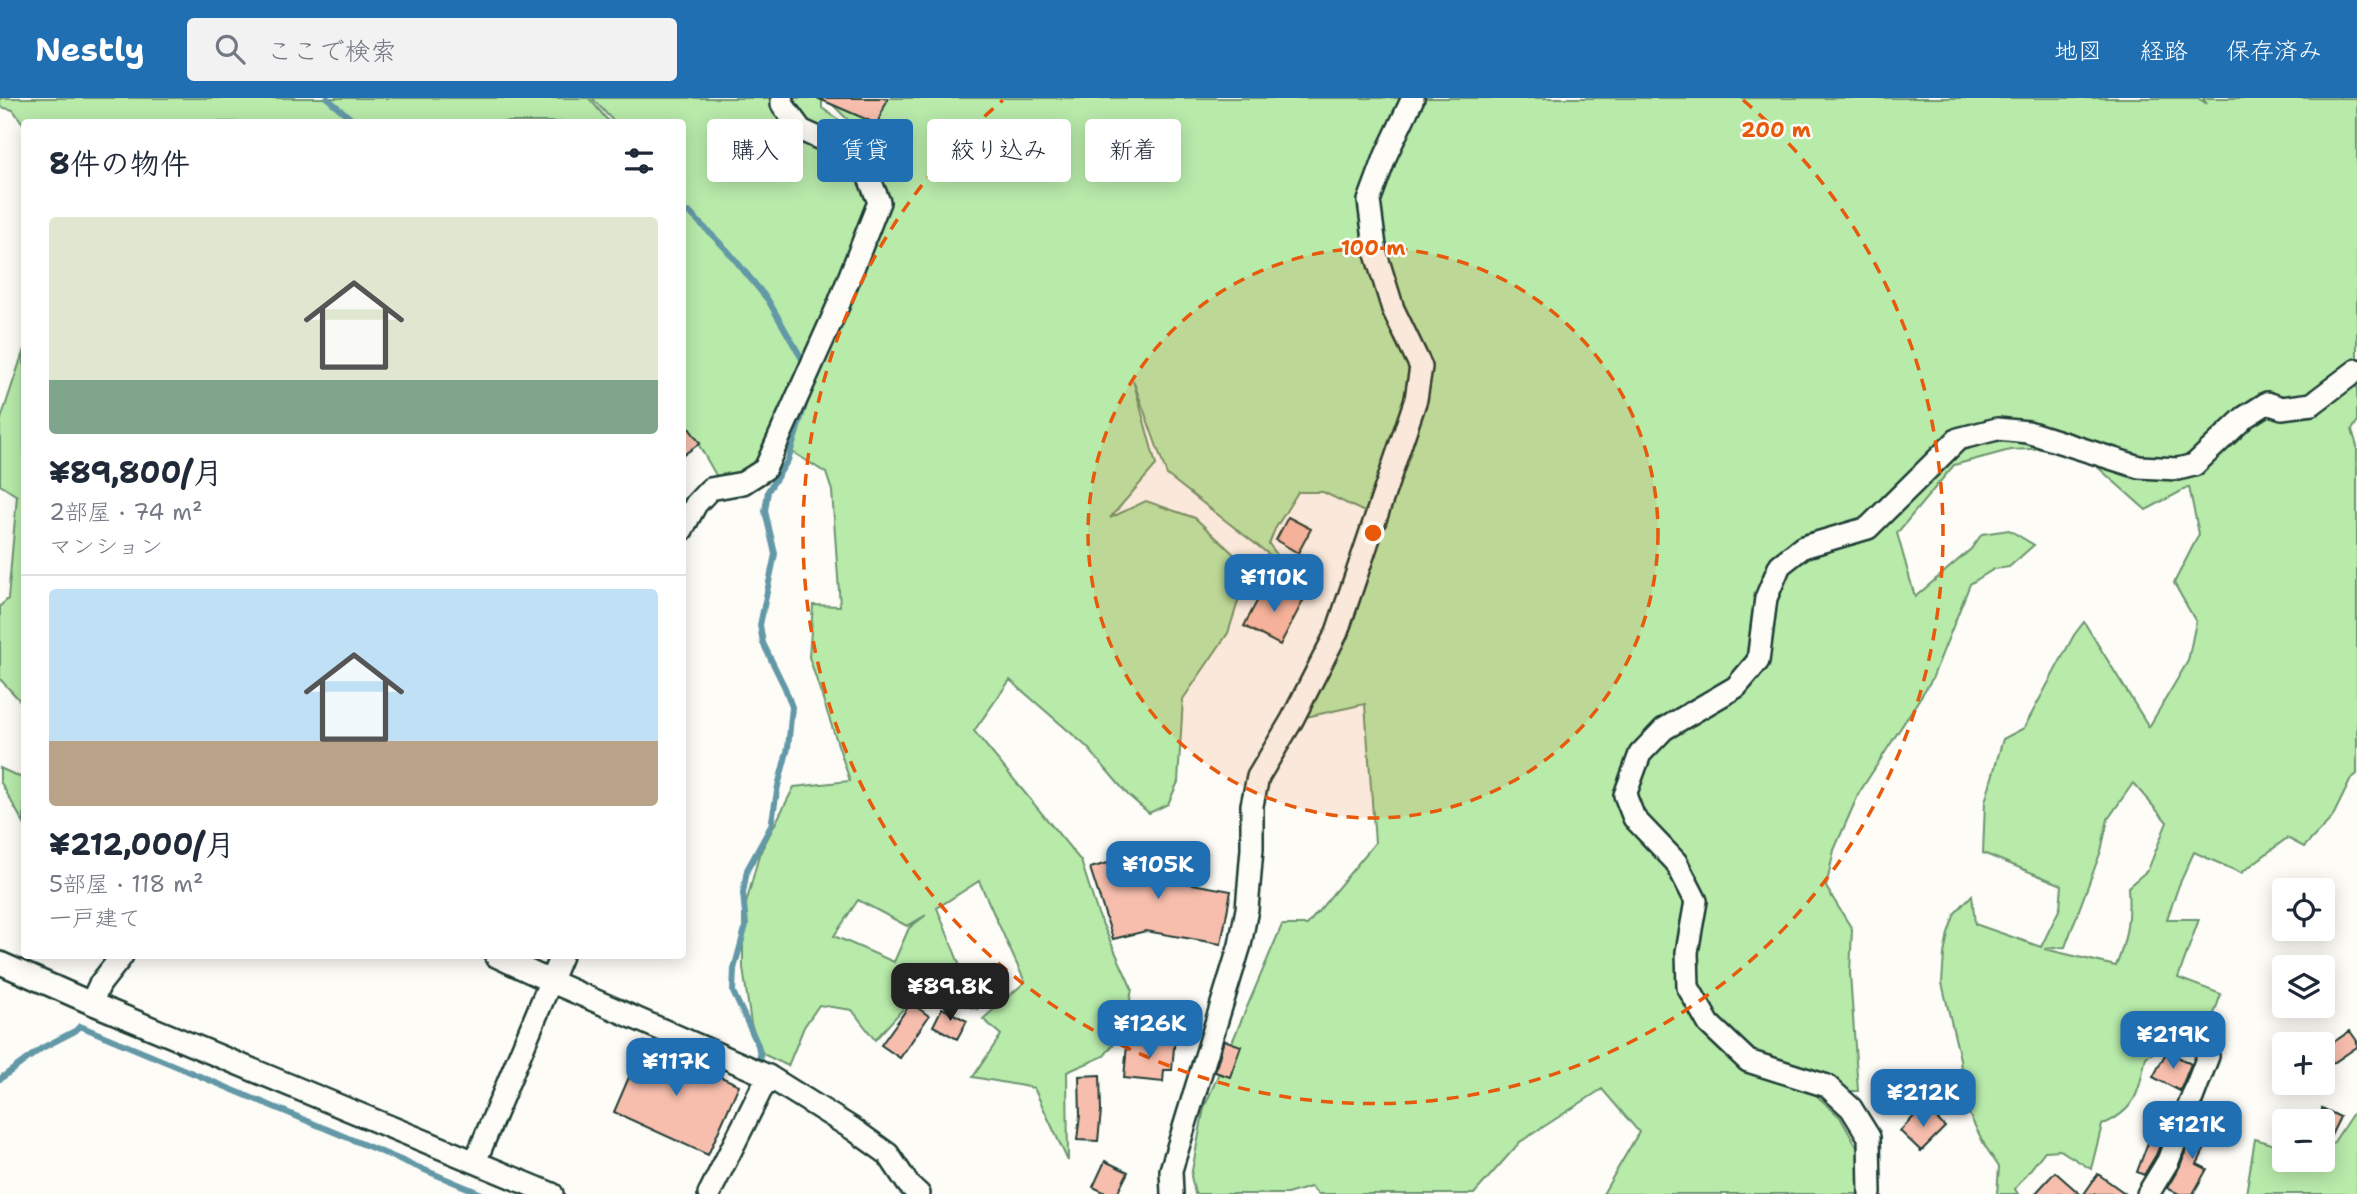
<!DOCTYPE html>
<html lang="ja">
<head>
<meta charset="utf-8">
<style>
  body { margin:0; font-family:"Shantell Sans","Klee One",sans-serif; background:#f2f2f3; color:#1f2937; height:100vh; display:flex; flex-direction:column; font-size:26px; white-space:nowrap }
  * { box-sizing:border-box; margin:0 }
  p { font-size:23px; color:#747a83 }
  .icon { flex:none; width:38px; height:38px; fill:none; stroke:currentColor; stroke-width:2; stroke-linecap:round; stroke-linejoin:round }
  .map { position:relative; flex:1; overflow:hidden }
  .sheet { position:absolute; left:21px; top:21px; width:665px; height:840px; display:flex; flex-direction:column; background:#fff; border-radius:7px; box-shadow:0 4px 18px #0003 }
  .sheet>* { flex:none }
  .guide { position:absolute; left:707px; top:21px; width:665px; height:63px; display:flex; gap:14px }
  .tools { position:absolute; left:2272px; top:780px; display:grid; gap:14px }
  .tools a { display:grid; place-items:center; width:63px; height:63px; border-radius:7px; background:#fff; box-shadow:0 4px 18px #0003; font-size:35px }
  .price { position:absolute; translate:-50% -60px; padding:0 16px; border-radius:14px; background:#1f6fb2; color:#fff; font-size:23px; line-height:46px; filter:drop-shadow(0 2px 4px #0008) }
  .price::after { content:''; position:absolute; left:50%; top:42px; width:21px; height:16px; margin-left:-10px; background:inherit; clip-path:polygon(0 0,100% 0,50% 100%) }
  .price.selected { background:#222; color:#fff }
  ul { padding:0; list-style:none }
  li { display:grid; align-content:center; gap:14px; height:371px; padding:0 28px }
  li+li { border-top:2px solid #e0e1e3 }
  li span { display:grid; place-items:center; height:217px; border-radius:7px; color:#555 }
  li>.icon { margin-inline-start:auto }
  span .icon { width:126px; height:126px; fill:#fffc; stroke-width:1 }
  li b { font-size:30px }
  h2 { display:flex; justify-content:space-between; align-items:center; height:84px; padding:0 28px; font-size:30px }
  .chip { padding:0 24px; border-radius:7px; background:#fff; box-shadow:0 4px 18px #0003; font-size:24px; line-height:63px }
  .chip.selected { background:#1f6fb2; color:#fff }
  header { display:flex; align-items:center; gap:42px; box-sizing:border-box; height:98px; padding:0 35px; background:#1f6fb2; color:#fff }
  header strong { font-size:33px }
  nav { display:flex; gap:38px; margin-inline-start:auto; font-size:24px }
  .search { width:490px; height:63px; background:#f2f2f3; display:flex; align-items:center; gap:18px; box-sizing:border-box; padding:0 24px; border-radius:7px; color:#747a83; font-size:26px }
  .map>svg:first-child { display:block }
  .green { fill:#b8eaaa; stroke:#6c946f; stroke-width:2; fill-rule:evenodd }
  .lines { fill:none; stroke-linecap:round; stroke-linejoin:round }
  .stream { stroke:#6498a7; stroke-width:6 }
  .building { fill:#f7bead; stroke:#1f3d34; stroke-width:2 }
  .minor-casing { stroke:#1f3d34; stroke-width:26 }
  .minor { stroke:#fdfcf7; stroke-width:21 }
  .ring { fill:none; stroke:#e8590c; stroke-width:3.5; stroke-dasharray:12 9 }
  .centre { fill:#e8590c; stroke:#fdfcf7; stroke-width:3.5 }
  .ring-label { font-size:21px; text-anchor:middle; font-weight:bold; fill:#e8590c; stroke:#fdfcf7; stroke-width:5; stroke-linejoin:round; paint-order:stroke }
</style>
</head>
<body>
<header>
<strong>Nestly</strong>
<div class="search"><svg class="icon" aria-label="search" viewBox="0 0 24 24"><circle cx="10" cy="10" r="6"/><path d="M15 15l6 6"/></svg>ここで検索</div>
<nav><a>地図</a><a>経路</a><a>保存済み</a></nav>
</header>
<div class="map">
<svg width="2357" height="1096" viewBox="0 0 2357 1096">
  <rect width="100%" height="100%" fill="#fdfcf7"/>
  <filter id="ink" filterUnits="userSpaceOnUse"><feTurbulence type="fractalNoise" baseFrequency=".0143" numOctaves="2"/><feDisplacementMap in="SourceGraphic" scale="14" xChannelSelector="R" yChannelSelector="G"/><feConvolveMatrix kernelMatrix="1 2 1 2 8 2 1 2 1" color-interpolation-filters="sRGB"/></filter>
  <g filter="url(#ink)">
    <!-- green -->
    <path class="green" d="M0,0H589L609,24H24V27L13,12L0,9Z
      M592,0H822V10L871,45L833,7V0H2198L2207,6L2203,0H2357V324L2352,332L2357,348V676L2351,681L2332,720L2304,749L2287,740L2241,775L2194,754L2179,787L2167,821H2199L2178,880L2221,896L2200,955L2171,945L2146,959C2138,994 2138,1011 2102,1027L2091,1071L2060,1052L2045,1053L2015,1091L2018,1096H1997L1999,1069L1985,1048L1964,1006L1960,961L1942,885L1944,856L1948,835L1955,815L1972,797L1975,826L2041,849L2060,810L2062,787L1983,755L1985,704L2003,641L2024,630L2074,537L2084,524L2149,629L2188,563L2196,524L2174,485L2199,436L2189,389L2146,412L2075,349L2010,352L1954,367L1897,435L1915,499L1971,451L1982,436L2009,432L2034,447L2009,469L1994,471L1970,486L1932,581L1859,695L1834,752L1826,789L1852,831L1850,875L1858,993H1850L1775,971L1799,992L1816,997L1840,1019L1858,1051L1870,1096H1603L1639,1034L1602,991L1520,1044L1474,1096H1318L1311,1089L1287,1096H1195L1191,1078L1204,1010L1282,827H1307L1375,745L1365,606L1292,622L1373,418L1323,394H1298L1275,431L1269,446L1289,472L1167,377L1133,282L1156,367L1110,420L1146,403L1195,420L1239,461L1245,482L1228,535L1183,601L1178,684L1168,706L1149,715L1128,697L1087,649L1010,582L974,633L1081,763L1098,816L1132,891L1125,932L1104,958L1067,974L1068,1063L1034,990L973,979L1001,937L983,921L1025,884L979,783L937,810L977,911L948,903L912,901L875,942L852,912L819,907L804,929L788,968L763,956L751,926L743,870V817L759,757L794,689L850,683L809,559L813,507L840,508L832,393L826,375L794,355L780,356L722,388L683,319L682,24H614ZM2133,685L2167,724L2148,772L2128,789C2130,818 2127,841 2116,868L2045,851L2065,849L2101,753L2108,721ZM858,802L907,828L926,817L909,830L894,864L834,838Z
      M24,251V607L0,581V508L8,501L17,398L0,387V324Z
      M0,670L24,681V726L0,683Z
      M2357,1009V1096H2246L2255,1041L2284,1050V1062H2322Z"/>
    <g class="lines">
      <!-- stream -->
      <path class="stream" d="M327,0L355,24
        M682,115L689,114L727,152L768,202L806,268
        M761,971L762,968L758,947L733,894L734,871L746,827L743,795L747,772L771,728L778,688L788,650L792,609L785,590L763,545L760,527L775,456L765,413L768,393L788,362L807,300
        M0,981L42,950L75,933L80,928L482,1096"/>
    </g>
    <!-- building -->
    <path class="building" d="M817,0H888L877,26Z
      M682,321L700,345L682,358Z
      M1288,419L1311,431L1298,455L1276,442Z
      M1267,484L1303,503L1280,547L1244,528Z
      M1162,750L1170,782L1231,793L1221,846L1146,833L1113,841L1090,770Z
      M911,905L929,918L900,960L881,947Z
      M942,910L967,923L957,941L933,928Z
      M2350,933L2357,943V949L2329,968L2322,958V952Z
      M1156,936L1175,938L1172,972H1164L1163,984L1124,980L1127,946L1155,949Z
      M1224,942L1241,948L1230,979L1215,974Z
      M644,944L739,987L708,1057L614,1014Z
      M2167,953L2191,966L2180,993L2153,979Z
      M1100,977L1101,1013L1098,1043L1077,1042L1080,1017L1079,978Z
      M1924,1008L1945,1029L1921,1053L1900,1033Z
      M2322,1010L2340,1019L2322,1056Z
      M2198,1021L2215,1030L2197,1066L2207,1071L2193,1096H2179L2167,1090L2180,1068Z
      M2156,1023L2168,1027L2156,1057L2144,1077L2137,1074Z
      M1105,1063L1128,1074L1117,1096H1108L1093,1089Z
      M2055,1074L2080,1096H2035Z
      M2098,1076L2126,1096H2084Z"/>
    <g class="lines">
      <!-- minor casing -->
      <g class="minor-casing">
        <path id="minor" d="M682,432L696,406L710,391L743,385L765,371L838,208L879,104L865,70L847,53L801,32L782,6V0
          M496,858L550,883L768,978L853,1031L888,1056L908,1086L919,1096
          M0,865L91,905L552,1096
          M91,905L100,886L122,858
          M475,1064L561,858
          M709,1096L768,978
          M1172,1096L1171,1072L1240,847L1247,811L1252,751V707L1258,679L1292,622L1337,534L1416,301L1421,269L1393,211L1376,156L1369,103L1386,57L1413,0
          M1870,1096L1869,1039L1851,1010L1827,988L1748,963L1709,926L1688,889L1687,854L1696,803L1676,764L1634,720L1625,697L1640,656L1664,631L1736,589L1758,563L1766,500L1780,467L1803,449L1868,430L1958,341L1997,331L2028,334L2139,369L2178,371L2194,367L2245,319L2267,305L2282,310L2312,306L2357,272
          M2148,1096L2168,1063L2208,958"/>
      </g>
      <!-- minor -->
      <use href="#minor" class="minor"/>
    </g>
  </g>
  <!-- distance rings -->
  <circle cx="1373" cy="435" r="285" fill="#e8590c" fill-opacity=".12"/>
  <g class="ring">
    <circle cx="1373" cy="435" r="285"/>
    <path d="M1743 2A570 570 0 1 1 1003 2"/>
  </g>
  <circle cx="1373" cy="435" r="10" class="centre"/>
  <g class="ring-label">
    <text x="1776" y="39">200 m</text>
    <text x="1373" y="157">100 m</text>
  </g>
</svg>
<div class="tools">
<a><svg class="icon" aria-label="locate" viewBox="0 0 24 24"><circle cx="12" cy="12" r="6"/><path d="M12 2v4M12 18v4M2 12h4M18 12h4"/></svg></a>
<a><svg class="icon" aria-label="layers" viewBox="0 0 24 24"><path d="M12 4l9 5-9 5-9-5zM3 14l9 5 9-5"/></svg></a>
<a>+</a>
<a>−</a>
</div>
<b class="price" style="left:1274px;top:516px">¥110K</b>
<b class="price" style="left:1158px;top:803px">¥105K</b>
<b class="price selected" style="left:950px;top:925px">¥89.8K</b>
<b class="price" style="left:1150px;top:962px">¥126K</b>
<b class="price" style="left:2173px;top:973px">¥219K</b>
<b class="price" style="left:676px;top:1000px">¥117K</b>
<b class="price" style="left:1923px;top:1031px">¥212K</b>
<b class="price" style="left:2192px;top:1063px">¥121K</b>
<div class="guide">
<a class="chip">購入</a>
<a class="chip selected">賃貸</a>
<a class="chip">絞り込み</a>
<a class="chip">新着</a>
</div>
<section class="sheet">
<h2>8件の物件<svg class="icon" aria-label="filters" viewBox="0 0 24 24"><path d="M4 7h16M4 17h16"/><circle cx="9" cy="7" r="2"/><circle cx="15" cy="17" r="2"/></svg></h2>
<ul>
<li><span style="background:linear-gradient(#dfe7d0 75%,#7fa58c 0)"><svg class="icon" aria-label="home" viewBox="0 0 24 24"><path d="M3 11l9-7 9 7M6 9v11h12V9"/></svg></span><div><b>¥89,800/月</b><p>2部屋 · 74 m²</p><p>マンション</p></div></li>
<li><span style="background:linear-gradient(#bfe0f5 70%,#b9a48a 0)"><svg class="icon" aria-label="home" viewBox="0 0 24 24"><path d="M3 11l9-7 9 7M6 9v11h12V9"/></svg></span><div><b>¥212,000/月</b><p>5部屋 · 118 m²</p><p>一戸建て</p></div></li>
</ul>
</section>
</div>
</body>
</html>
